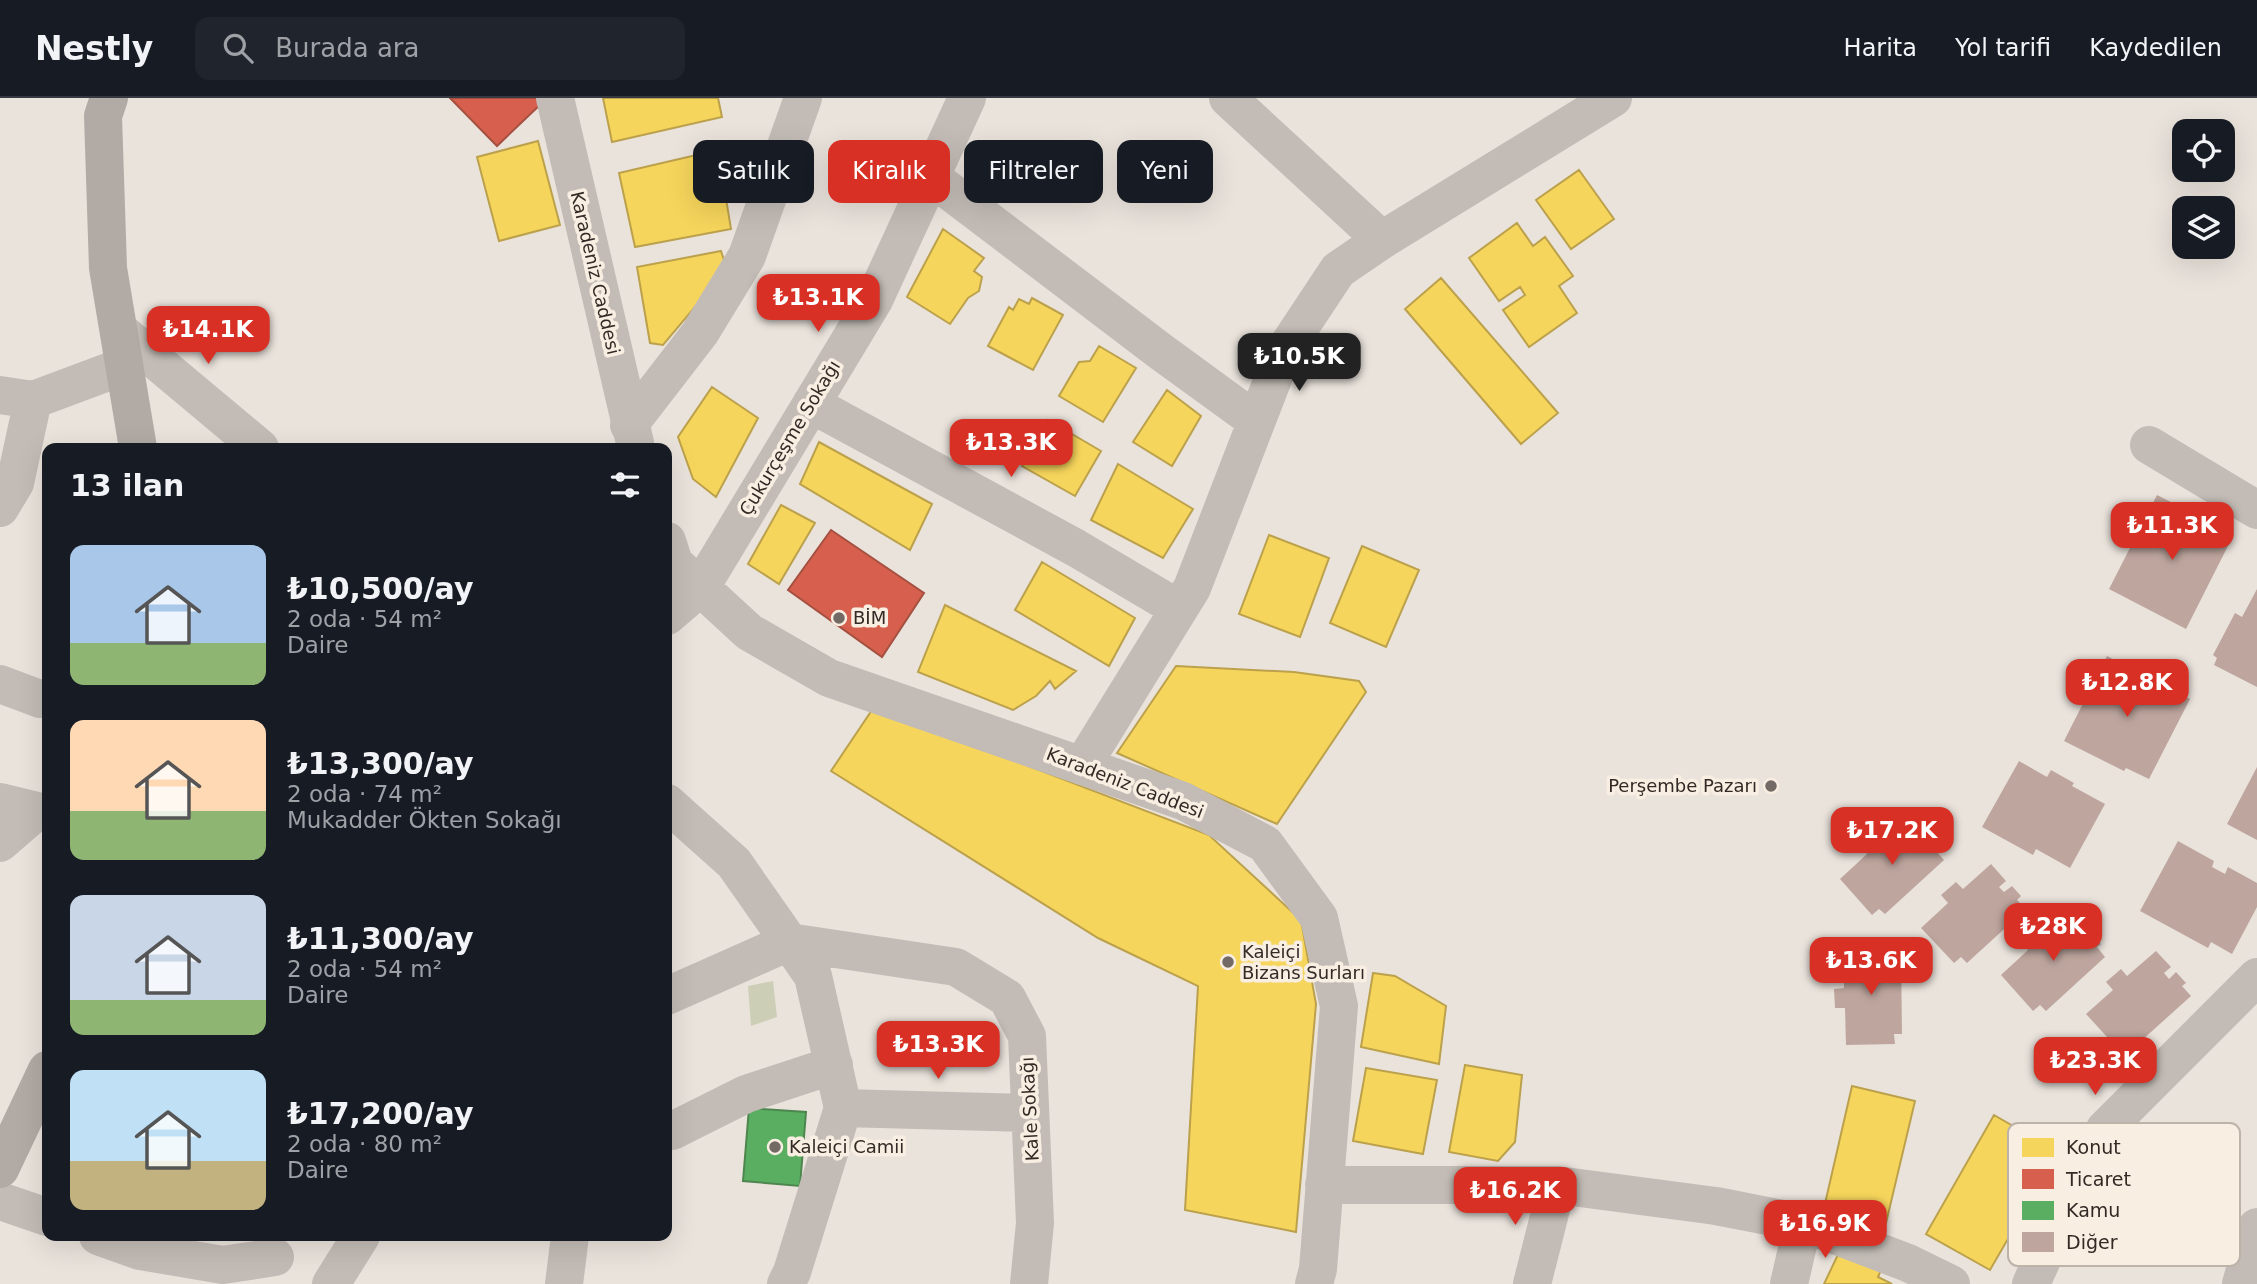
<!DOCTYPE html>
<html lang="tr">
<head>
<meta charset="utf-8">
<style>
  body { margin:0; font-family:"DejaVu Sans",sans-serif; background:#20242c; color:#f1f3f6; height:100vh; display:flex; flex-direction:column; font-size:26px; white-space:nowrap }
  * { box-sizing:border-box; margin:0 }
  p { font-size:23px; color:#9ea1a6 }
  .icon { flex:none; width:38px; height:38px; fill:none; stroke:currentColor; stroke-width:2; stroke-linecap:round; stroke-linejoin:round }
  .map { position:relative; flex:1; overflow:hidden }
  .panel { position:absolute; left:42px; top:345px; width:630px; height:798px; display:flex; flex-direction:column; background:#171b24; border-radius:14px; box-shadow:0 7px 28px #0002 }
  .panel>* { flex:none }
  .guide { position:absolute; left:693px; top:42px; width:665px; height:63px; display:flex; gap:14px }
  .tools { position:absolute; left:2172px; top:21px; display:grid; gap:14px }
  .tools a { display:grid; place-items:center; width:63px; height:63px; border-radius:14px; background:#171b24; box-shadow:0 7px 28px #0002; font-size:35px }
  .price { position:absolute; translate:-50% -60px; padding:0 16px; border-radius:14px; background:#d93025; color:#fff; font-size:23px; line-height:46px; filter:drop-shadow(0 2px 4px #0008) }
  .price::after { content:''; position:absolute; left:50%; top:42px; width:21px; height:16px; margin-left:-10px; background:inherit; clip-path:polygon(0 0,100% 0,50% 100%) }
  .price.on { background:#222; color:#fff }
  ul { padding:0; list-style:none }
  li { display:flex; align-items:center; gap:21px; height:175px; padding:0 28px }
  li span { display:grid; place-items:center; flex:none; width:196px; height:140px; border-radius:14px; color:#555 }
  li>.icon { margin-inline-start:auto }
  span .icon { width:84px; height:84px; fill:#fffc; stroke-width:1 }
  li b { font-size:30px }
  h2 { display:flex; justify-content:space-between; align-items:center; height:84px; padding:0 28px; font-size:30px }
  .pill { padding:0 24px; border-radius:14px; background:#171b24; box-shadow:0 7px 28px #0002; font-size:24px; line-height:63px }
  .pill.on { background:#d93025; color:#fff }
  header { display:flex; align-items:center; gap:42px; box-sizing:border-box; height:98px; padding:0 35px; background:#171b24; border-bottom:2px solid #363941 }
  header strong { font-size:33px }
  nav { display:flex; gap:38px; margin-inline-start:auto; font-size:24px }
  .search { width:490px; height:63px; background:#20242c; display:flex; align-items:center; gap:18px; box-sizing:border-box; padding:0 24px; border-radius:14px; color:#9ea1a6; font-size:26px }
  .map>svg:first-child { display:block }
  .green { fill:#cccfb6 }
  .homes { fill:#f6d55c; stroke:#bca14c; stroke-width:2 }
  .shops { fill:#d6604d; stroke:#a55041; stroke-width:2 }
  .public { fill:#5aae61; stroke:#4e864f; stroke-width:2 }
  .building { fill:#bea69e }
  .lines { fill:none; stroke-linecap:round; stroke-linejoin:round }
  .minor { stroke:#c3bcb6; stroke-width:38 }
  .major { stroke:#b2aaa5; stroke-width:38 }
  .poi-dot { fill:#736a65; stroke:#f8eee2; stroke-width:2.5 }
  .labels { text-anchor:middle; stroke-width:7; stroke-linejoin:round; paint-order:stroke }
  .street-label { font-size:18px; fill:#332925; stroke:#f8eee2 }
  .poi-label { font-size:18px; fill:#332925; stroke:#f8eee2; text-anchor:start }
  .key { fill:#f8eee2; stroke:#bdb3a9; stroke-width:2 }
  .key-label { font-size:19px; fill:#332925 }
</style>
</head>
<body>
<header>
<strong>Nestly</strong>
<div class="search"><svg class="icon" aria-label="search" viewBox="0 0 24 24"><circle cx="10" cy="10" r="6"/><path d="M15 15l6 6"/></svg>Burada ara</div>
<nav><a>Harita</a><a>Yol tarifi</a><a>Kaydedilen</a></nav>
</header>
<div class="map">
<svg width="2257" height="1186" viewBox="0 0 2257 1186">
  <rect width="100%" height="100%" fill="#eae3dc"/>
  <!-- green -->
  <path class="green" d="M773,883L777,919L751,928L748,888Z"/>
  <!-- homes -->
  <path class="homes" d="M603,0H718L722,19L612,44Z
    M538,43L560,127L499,143L477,59Z
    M718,52L731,131L635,149L619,75Z
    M1579,72L1614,121L1571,151L1536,102Z
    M1517,125L1533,148L1545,139L1573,178L1559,188L1577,215L1529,249L1503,212L1525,197L1520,189L1499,203L1469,160Z
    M943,131L984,160L974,173L982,179L979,193L968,200L950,226L907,199Z
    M721,153L727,171L663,247L650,245L637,169Z
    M1441,180L1558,315L1521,346L1405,211Z
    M1032,200L1063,217L1033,272L988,248L1009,209L1013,212L1019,201L1029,206Z
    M1099,248L1136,270L1103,324L1059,298L1079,264L1090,263Z
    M712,289L758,320L716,399L693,381L678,339Z
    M1167,292L1201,318L1172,368L1133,344Z
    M1048,322L1101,353L1075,398L1022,368Z
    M819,344L932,406L910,452L800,386Z
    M1118,366L1193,411L1163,460L1091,422Z
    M781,407L815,425L779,486L748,466Z
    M1269,437L1329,460L1300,539L1239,516Z
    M1362,448L1419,472L1386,549L1330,525Z
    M1042,464L1135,520L1109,568L1015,512Z
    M945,507L1076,573L1055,591L1050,583L1036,598L1013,612L918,574Z
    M1176,568L1294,574L1359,583L1366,594L1277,726L1117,655Z
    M874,609L1209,737L1301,822L1316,906L1296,1134L1185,1112L1198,888L1098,840L831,673Z
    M1373,875L1395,878L1446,908L1439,966L1361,949Z
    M1465,967L1522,977L1515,1044L1498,1063L1449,1054Z
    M1366,970L1437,982L1423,1056L1353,1043Z
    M1852,988L1915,1003L1886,1125L1824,1110Z
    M1994,1017L2058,1054L1990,1172L1926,1136Z
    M1843,1146L1882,1170L1878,1179L1892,1186H1824Z"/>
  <!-- shops -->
  <path class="shops" d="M450,0H537L542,5L497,48Z
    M831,432L924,495L882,559L788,492Z"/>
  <!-- public -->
  <path class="public" d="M749,1010L806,1014L800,1088L743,1083Z"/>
  <!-- building -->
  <path class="building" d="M2157,397L2234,436L2186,531L2109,491Z
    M2257,491V589L2214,567L2217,560L2213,557L2235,515L2242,519Z
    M2107,558L2190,601L2149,681L2126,670L2124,673L2064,643Z
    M2019,663L2047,679L2051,672L2074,685L2072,688L2105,706L2070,770L2036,751L2033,757L1982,729Z
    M2257,669V742L2227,726Z
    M1909,717L1924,733L1917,740L1922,746L1930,739L1939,749L1936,753L1944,762L1885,816L1879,811L1872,817L1840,781L1867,756L1860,748L1874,735L1881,742Z
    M2178,743L2214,763L2212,769L2225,776L2228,769L2257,785V809L2232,856L2211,844L2208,850L2140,813Z
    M1991,766L2006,783L1999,789L2004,794L2012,788L2021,798L2017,802L2026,811L1967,865L1961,859L1954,865L1921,830L1948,805L1941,797L1956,784L1963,791Z
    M2071,813L2086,830L2078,836L2084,842L2091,835L2101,846L2097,849L2105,859L2046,913L2040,907L2033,913L2001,877L2028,852L2021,845L2036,831L2043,839Z
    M1874,851H1887L1888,856H1901L1902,936H1894L1895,946L1846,947L1845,910H1835L1834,891L1844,890V852H1866V861H1874Z
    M2156,853L2171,869L2164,875L2169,881L2176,874L2186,885L2182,888L2191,898L2131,952L2126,946L2119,952L2086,916L2113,892L2106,884L2121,871L2127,878Z"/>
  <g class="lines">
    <!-- minor -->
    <path class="minor" d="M555,0L635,345
      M1228,0L1382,142
      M931,79L1160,253L1256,323
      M119,232L260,350
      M0,297L33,302L124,268
      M811,306L1076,450L1179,511
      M629,327L700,235L747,158L803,0
      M2149,347L2257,412
      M0,410L15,385L33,302
      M667,443L674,465L749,534L829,580L1183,703L1265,746L1319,820L1339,908L1318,1171L1314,1186
      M667,518L701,489L874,202L967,0
      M0,586L40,601
      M1082,668L1192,490L1283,255L1338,172L1382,142L1613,0
      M0,704L37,713L0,745
      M667,705L734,765L813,878L843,1010L792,1174L786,1186
      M667,898L789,844L956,869L1007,900L1027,938L1035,1125L1029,1186
      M843,1010L1030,1015
      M667,1032L672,1033L746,996L834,967
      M1324,1087H1557L1716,1108L1803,1125L1908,1165L1951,1186
      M0,1103L47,1119
      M98,1138L140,1153L223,1167L275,1159
      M331,1186L361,1138
      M564,1186L570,1138
      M1532,1186L1557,1087
      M1789,1186L1803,1125
      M2031,1186L2087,1062L2105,1031L2257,879
      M2241,1186L2257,1129"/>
    <!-- major -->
    <path class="major" d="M109,0L103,18L108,170L138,350
      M0,1071L47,972"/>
  </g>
  <!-- markers -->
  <g class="poi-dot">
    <circle cx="839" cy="520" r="7"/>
    <circle cx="1771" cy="688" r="7"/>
    <circle cx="1228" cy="864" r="7"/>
    <circle cx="775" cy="1049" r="7"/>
  </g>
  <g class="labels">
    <!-- street labels -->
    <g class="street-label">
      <text transform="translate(595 175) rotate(77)" y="6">Karadeniz Caddesi</text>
      <text transform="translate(790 340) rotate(-59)" y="6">Çukurçeşme Sokağı</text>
      <text transform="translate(1125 685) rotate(21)" y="6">Karadeniz Caddesi</text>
      <text transform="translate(1030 1011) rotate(-93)" y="6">Kale Sokağı</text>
    </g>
    <!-- poi labels -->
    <g class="poi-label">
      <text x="853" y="526">BİM</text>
      <text x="1757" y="694" text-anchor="end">Perşembe Pazarı</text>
      <text x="1242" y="860">Kaleiçi<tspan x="1242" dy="21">Bizans Surları</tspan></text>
      <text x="789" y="1055">Kaleiçi Camii</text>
    </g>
  </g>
  <!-- legend -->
  <rect x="2008" y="1025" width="232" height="143" rx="10" class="key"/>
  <rect x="2022" y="1040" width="32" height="19" fill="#f6d55c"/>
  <rect x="2022" y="1071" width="32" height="20" fill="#d6604d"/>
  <rect x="2022" y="1103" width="32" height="19" fill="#5aae61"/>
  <rect x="2022" y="1134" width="32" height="20" fill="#bea69e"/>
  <g class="key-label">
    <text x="2066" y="1056">Konut</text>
    <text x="2066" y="1088">Ticaret</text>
    <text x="2066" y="1119">Kamu</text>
    <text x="2066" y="1151">Diğer</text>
  </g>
</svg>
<div class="tools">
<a><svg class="icon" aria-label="locate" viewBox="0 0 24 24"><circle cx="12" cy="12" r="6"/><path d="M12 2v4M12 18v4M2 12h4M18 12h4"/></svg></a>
<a><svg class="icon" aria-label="layers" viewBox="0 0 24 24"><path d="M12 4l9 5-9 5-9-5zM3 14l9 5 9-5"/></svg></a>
</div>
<b class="price" style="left:818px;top:236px">₺13.1K</b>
<b class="price" style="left:208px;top:268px">₺14.1K</b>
<b class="price on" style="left:1299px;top:295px">₺10.5K</b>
<b class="price" style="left:1011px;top:381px">₺13.3K</b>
<b class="price" style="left:2172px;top:464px">₺11.3K</b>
<b class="price" style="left:2127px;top:621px">₺12.8K</b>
<b class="price" style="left:1892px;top:769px">₺17.2K</b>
<b class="price" style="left:2053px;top:865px">₺28K</b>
<b class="price" style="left:1871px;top:899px">₺13.6K</b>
<b class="price" style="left:938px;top:983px">₺13.3K</b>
<b class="price" style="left:2095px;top:999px">₺23.3K</b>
<b class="price" style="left:1515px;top:1129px">₺16.2K</b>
<b class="price" style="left:1825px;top:1162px">₺16.9K</b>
<div class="guide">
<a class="pill">Satılık</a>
<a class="pill on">Kiralık</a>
<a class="pill">Filtreler</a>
<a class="pill">Yeni</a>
</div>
<section class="panel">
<h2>13 ilan<svg class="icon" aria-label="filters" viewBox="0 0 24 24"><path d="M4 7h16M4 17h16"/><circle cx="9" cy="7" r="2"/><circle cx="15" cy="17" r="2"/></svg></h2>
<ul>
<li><span style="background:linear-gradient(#a9c7e8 70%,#8fb573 0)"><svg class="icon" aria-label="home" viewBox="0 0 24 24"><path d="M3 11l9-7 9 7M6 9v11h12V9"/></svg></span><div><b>₺10,500/ay</b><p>2 oda · 54 m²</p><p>Daire</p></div></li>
<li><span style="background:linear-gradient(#ffd9b3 65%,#8fb573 0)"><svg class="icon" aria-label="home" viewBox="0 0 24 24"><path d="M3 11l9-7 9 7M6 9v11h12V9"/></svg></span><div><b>₺13,300/ay</b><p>2 oda · 74 m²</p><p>Mukadder Ökten Sokağı</p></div></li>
<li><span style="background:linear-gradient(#c9d6e8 75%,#8fb573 0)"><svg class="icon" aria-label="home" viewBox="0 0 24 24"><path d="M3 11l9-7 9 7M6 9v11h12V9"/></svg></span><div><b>₺11,300/ay</b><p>2 oda · 54 m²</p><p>Daire</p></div></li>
<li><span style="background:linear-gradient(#bfe0f5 65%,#c2b280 0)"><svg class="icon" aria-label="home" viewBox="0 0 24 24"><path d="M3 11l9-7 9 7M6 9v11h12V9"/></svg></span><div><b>₺17,200/ay</b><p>2 oda · 80 m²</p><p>Daire</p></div></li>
</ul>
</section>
</div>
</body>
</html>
